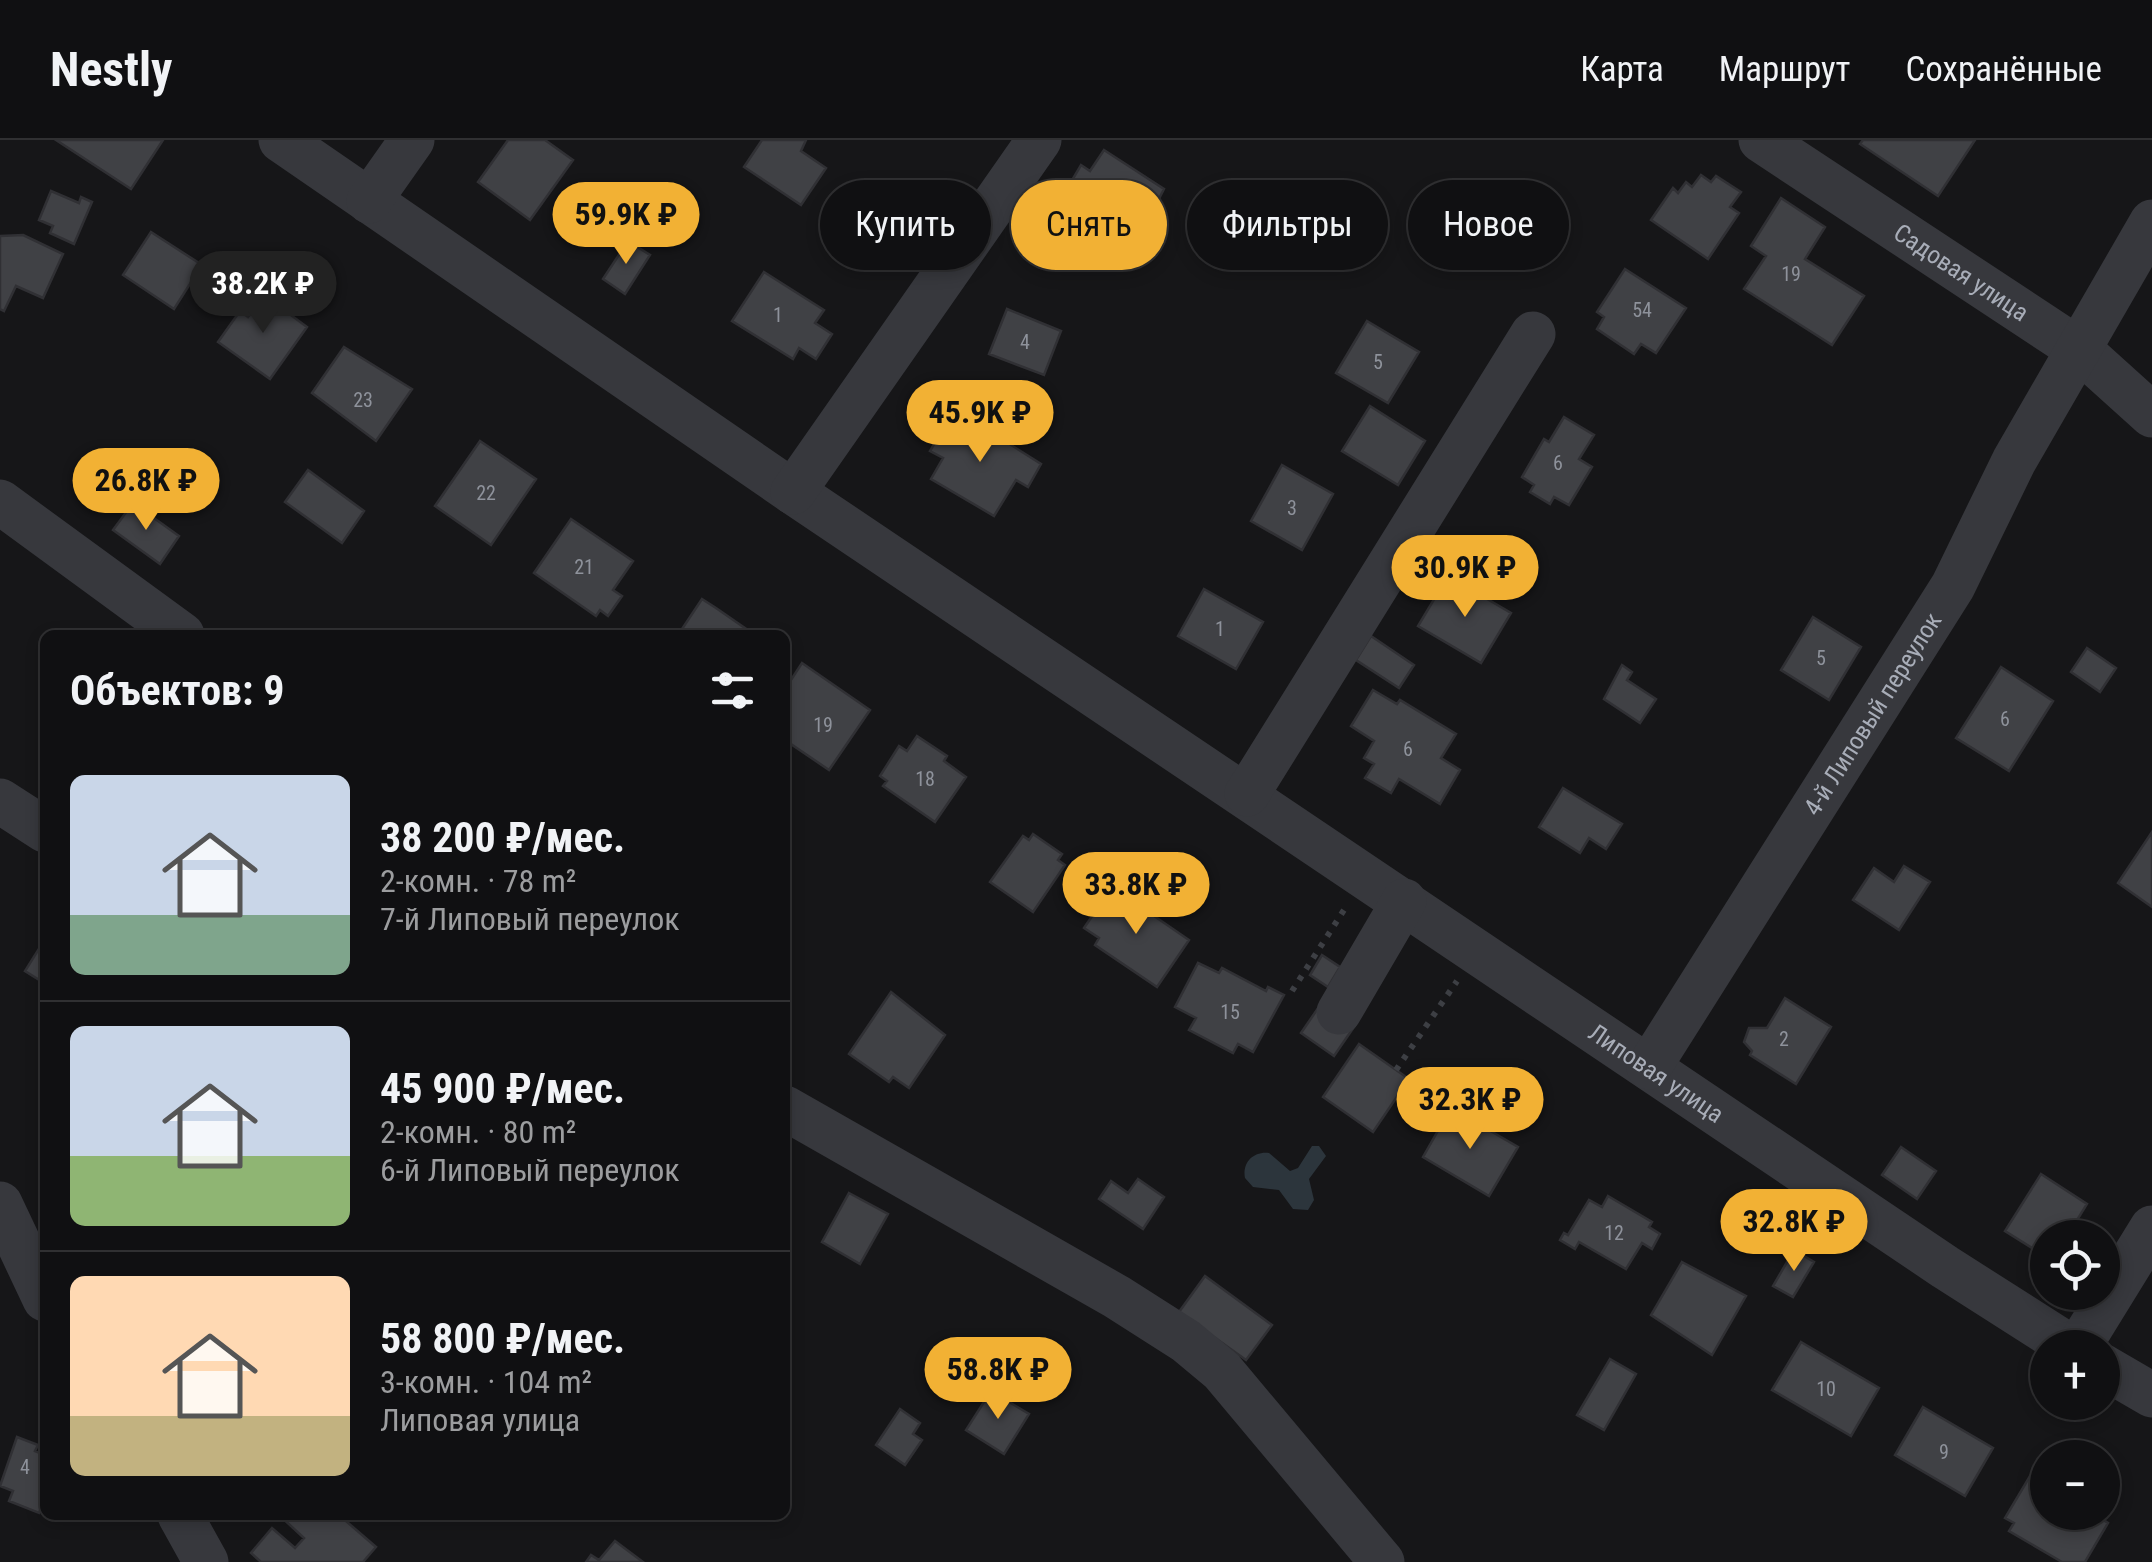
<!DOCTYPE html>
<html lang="ru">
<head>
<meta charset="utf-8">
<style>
  body { margin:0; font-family:"Roboto Condensed",sans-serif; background:#1e1e20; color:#f1f3f6; height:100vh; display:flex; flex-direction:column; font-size:38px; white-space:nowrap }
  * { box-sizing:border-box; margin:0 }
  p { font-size:32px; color:#9c9d9f }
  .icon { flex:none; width:55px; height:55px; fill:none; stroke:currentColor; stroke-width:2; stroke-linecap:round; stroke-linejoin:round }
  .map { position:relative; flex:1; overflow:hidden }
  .panel { position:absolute; left:40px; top:490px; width:750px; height:890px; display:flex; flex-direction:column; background:#101012; border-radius:15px; box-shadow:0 5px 15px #0003,0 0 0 2px #303032 }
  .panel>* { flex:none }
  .banner { position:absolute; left:820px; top:40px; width:950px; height:90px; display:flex; gap:20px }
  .buttons { position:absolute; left:2030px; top:1080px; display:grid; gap:20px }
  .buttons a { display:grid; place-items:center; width:90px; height:90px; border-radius:50%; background:#101012; box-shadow:0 5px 15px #0003,0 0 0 2px #303032; font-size:50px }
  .price { position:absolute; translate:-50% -85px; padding:0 22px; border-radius:35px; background:#f2b134; color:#111; font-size:32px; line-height:65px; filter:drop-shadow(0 2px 5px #0008) }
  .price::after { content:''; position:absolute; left:50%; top:60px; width:30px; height:22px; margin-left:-15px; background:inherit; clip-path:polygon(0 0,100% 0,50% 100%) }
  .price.on { background:#222; color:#fff }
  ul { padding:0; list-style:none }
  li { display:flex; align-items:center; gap:30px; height:250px; padding:0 30px }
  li+li { border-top:2px solid #303032 }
  li span { display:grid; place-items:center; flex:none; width:280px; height:200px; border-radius:15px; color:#555 }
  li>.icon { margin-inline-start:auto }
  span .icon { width:120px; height:120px; fill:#fffc; stroke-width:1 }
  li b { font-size:42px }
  h2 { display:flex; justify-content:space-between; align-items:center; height:120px; padding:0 30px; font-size:42px }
  .chip { padding:0 35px; border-radius:45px; background:#101012; box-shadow:0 5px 15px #0003,0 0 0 2px #303032; font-size:35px; line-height:90px }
  .chip.on { background:#f2b134; color:#111 }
  header { display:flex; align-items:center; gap:60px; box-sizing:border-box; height:140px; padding:0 50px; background:#101012; border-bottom:2px solid #303032 }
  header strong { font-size:48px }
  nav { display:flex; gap:55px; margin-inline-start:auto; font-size:35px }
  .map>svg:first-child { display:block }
  .water { fill:#2c353c }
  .building { fill:#404145; stroke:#303034; stroke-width:2.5 }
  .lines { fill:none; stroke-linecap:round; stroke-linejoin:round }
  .path { stroke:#3d3f44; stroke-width:6; stroke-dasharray:5 8; stroke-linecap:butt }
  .minor { stroke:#37383d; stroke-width:45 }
  .labels { text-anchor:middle; stroke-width:8; stroke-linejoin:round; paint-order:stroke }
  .number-label { font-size:20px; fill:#8e929b }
  .street-label { font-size:25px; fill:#a8adb8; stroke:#111113 }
</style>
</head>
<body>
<header>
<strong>Nestly</strong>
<nav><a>Карта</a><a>Маршрут</a><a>Сохранённые</a></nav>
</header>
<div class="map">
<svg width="2152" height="1422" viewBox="0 0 2152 1422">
  <rect width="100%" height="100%" fill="#161618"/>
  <!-- water -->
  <path class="water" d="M1312,1006H1319L1326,1016L1309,1039L1314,1060L1308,1070L1293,1069L1279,1050L1253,1047L1245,1038C1242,1023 1253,1011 1269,1013L1290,1031L1298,1028Z"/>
  <!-- building -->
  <path class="building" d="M56,0H163L131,49Z
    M508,0H545L573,20L530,80L478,42Z
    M762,0H806L801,11L826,28L801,65L744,27Z
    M1863,0H1975L1938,56L1860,4Z
    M1104,10L1164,49L1147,82L1139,76L1124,101L1068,66L1077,52L1068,47L1081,25L1090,31Z
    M1701,35L1711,42L1716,36L1741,52L1730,67L1739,73L1708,119L1651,80L1673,48L1678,53L1686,42L1692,47Z
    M51,51L79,63L81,57L92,62L74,104L50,93L53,86L39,80Z
    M1781,58L1825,87L1805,119L1864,156L1832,205L1744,149L1766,116L1751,106Z
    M151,92L202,125L174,169L123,135Z
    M23,95L63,114L43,158L16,146L4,171L0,169V96Z
    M628,101L650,115L625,154L603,139Z
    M1625,129L1686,168L1656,213L1641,204L1634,214L1597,189L1604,177L1597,172Z
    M764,132L824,170L815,183L832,194L816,219L799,208L793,219L732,181Z
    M264,155L307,187L270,239L218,202L240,171L248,177Z
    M1007,169L1061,191L1044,235L989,214Z
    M1367,181L1419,212L1388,263L1336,233Z
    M344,207L412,249L376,301L312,253Z
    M1370,266L1425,301L1398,345L1342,311Z
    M950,277L962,284L967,277L1041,324L1028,347L1016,340L994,376L931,339L943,318L930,311Z
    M1564,277L1594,295L1579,319L1592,327L1569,365L1554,357L1550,364L1530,352L1534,345L1522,337L1544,299L1549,302Z
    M480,301L536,339L491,405L435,366Z
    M1282,325L1333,354L1302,410L1251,381Z
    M308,330L364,371L342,403L285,362Z
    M133,363L179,396L160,424L113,390Z
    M571,379L633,421L613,450L622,456L608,476L600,470L596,476L534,433Z
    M1448,436L1511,473L1481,523L1418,486Z
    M1204,449L1263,482L1236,529L1178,496Z
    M702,459L716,468L755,495H678Z
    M1813,477L1861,507L1829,560L1781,530Z
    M1371,496L1414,525L1399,548L1356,520Z
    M2087,508L2116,528L2100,552L2071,532Z
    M802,523L870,570L829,630L785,600V549Z
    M1622,525L1632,532L1627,540L1656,559L1640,583L1604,559Z
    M2001,527L2053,561L2009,631L1956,598Z
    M1373,550L1397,564L1400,560L1456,594L1441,618L1460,630L1440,664L1399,639L1391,653L1365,638L1374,624L1364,618L1374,601L1351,586Z
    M917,596L947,616L944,621L966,637L935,682L883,646L887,641L880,636L899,606L907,611Z
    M1563,648L1622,684L1606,709L1589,698L1580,713L1539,687Z
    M2152,692V767L2118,743Z
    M1033,694L1062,714L1058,720L1065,725L1033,772L990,742L1023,696L1029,700Z
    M1904,726L1930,742L1899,790L1853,760L1874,728L1894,742Z
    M1112,747L1189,800L1157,847L1095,805L1099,798L1084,788Z
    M45,799V849L44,843L25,831Z
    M1322,815L1340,827L1328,847L1310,835Z
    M1198,823L1219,833L1222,828L1266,851L1268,847L1284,855L1253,912L1238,904L1233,913L1189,890L1196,878L1175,867Z
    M891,852L945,895L909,948L893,937L889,942L849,914Z
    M1785,858L1831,887L1796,944L1750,915L1752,911L1744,902L1749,888H1767Z
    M1323,861L1356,884L1334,916L1301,893Z
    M1359,904L1409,939L1373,992L1323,957Z
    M1451,968L1518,1007L1489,1056L1423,1017Z
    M1901,1007L1936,1031L1917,1059L1882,1035Z
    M2041,1034L2087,1064L2066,1098H2048V1118L2005,1091Z
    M1138,1039L1164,1057L1143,1089L1099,1059L1111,1041L1128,1053Z
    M849,1053L888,1074L860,1124L822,1102Z
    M1608,1056L1652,1082L1649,1087L1660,1094L1652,1109L1642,1103L1626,1129L1579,1102L1575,1109L1560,1100L1564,1093L1568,1095L1589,1060L1602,1067Z
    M1794,1110L1814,1122L1793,1157L1773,1146Z
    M1682,1122L1746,1156L1712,1215L1651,1175Z
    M1205,1136L1272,1185L1246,1220L1179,1172Z
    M1801,1202L1879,1248L1851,1296L1772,1250Z
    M1610,1219L1636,1234L1604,1290L1577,1275Z
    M991,1251L1029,1274L1004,1314L966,1290Z
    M1923,1267L1993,1308L1965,1356L1895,1315Z
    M900,1269L920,1283L913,1294L922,1300L905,1325L876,1305Z
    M17,1297L38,1305L35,1311L45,1315V1358L39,1373L9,1361L13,1351L0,1346Z
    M2043,1334L2048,1336V1372H2102L2099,1377L2108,1383L2085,1422H2062L2009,1391L2014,1383L2005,1378L2030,1336L2039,1342Z
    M279,1375H339L376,1407L363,1422H261L251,1413L272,1388L295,1408L304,1398Z
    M615,1401L643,1422H586L591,1415L599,1420Z"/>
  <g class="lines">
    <!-- path -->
    <path class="path" d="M1292,851L1344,770
      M1396,930L1457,841"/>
    <!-- minor -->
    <g class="minor">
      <path id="s1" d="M281,0L793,352L1945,1127L2072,1208"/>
      <path id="s2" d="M1761,0L2081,211L2152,275"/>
      <path d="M369,61L412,0"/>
      <path d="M793,352L1039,0"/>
      <path d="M0,362L182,495"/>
      <path d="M1247,654L1533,194"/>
      <path d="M0,661L45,690"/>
      <path d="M1339,872L1404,761"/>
      <path id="s3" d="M1649,927L1953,446L2014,321L2152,82"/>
      <path d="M785,968L1117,1157L1186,1201L1222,1231L1382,1422"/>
      <path d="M0,1064L45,1159"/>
      <path d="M2078,1208L2152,1088"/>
      <path d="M2102,1226L2152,1255"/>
      <path d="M180,1375L206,1422"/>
    </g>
  </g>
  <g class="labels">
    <!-- number labels -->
    <g class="number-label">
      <text x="1791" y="141">19</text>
      <text x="1642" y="177">54</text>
      <text x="778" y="182">1</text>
      <text x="1025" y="209">4</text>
      <text x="1378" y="229">5</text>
      <text x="363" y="267">23</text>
      <text x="1558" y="330">6</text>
      <text x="486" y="360">22</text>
      <text x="1292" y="375">3</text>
      <text x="584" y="434">21</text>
      <text x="1220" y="496">1</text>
      <text x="1821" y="525">5</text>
      <text x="2005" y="586">6</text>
      <text x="823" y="592">19</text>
      <text x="1408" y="616">6</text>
      <text x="925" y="646">18</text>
      <text x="1230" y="879">15</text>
      <text x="1784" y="906">2</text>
      <text x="1614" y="1100">12</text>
      <text x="1826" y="1256">10</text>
      <text x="1944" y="1319">9</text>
      <text x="25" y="1334">4</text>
    </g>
    <!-- street labels -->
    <g class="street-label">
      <text dy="9" stroke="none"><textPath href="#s2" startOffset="240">Садовая улица</textPath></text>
      <text dy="9" stroke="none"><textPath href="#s3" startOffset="418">4-й Липовый переулок</textPath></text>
      <text dy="9" stroke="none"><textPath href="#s1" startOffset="1662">Липовая улица</textPath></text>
    </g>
  </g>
</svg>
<div class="buttons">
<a><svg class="icon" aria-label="locate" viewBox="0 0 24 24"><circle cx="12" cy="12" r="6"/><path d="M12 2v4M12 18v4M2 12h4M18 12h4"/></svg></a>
<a>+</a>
<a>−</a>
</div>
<b class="price" style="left:626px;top:127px">59.9K ₽</b>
<b class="price on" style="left:263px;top:196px">38.2K ₽</b>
<b class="price" style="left:980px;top:325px">45.9K ₽</b>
<b class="price" style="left:146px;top:393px">26.8K ₽</b>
<b class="price" style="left:1465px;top:480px">30.9K ₽</b>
<b class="price" style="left:1136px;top:797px">33.8K ₽</b>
<b class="price" style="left:1470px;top:1012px">32.3K ₽</b>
<b class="price" style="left:1794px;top:1134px">32.8K ₽</b>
<b class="price" style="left:998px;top:1282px">58.8K ₽</b>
<div class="banner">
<a class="chip">Купить</a>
<a class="chip on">Снять</a>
<a class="chip">Фильтры</a>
<a class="chip">Новое</a>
</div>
<section class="panel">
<h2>Объектов: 9<svg class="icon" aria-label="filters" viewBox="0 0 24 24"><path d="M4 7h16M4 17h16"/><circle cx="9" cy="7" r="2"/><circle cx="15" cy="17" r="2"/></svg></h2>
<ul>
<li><span style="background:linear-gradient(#c9d6e8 70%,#7fa58c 0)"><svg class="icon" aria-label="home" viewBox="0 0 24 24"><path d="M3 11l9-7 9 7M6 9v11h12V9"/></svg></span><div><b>38 200 ₽/мес.</b><p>2-комн. · 78 m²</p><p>7-й Липовый переулок</p></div></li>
<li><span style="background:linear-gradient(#c9d6e8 65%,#8fb573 0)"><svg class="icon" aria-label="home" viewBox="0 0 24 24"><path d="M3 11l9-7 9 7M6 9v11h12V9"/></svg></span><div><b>45 900 ₽/мес.</b><p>2-комн. · 80 m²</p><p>6-й Липовый переулок</p></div></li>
<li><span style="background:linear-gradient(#ffd9b3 70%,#c2b280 0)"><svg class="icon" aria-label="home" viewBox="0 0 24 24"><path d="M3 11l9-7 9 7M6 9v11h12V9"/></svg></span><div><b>58 800 ₽/мес.</b><p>3-комн. · 104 m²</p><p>Липовая улица</p></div></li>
</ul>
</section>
</div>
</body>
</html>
